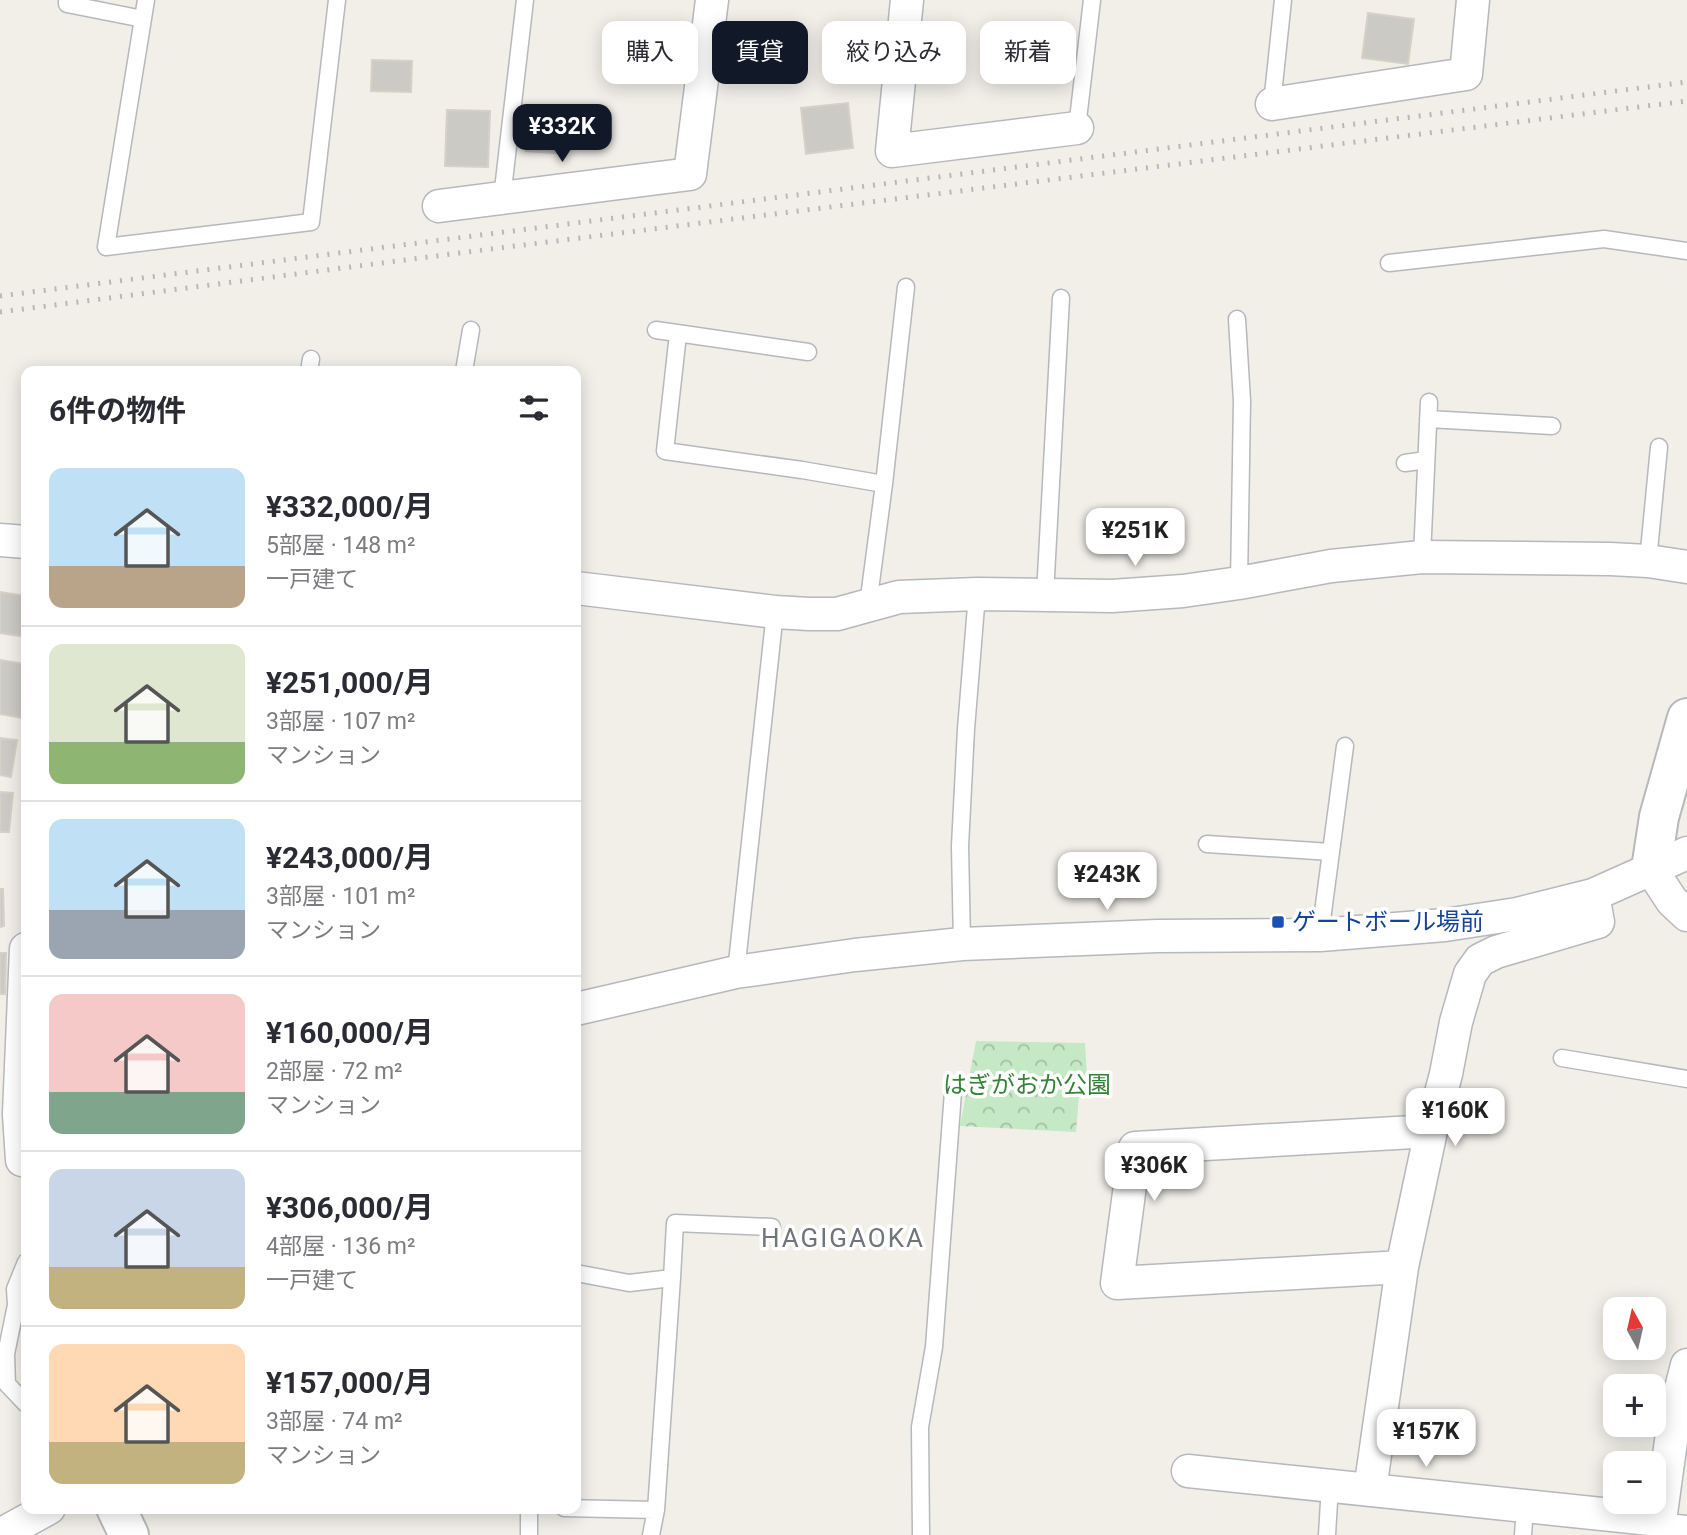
<!DOCTYPE html>
<html lang="ja">
<head>
<meta charset="utf-8">
<style>
  body { margin:0; font-family:Roboto,"Noto Sans JP",sans-serif; background:#f2f2f3; color:#2b2b33; height:100vh; display:flex; flex-direction:column; font-size:26px; white-space:nowrap }
  * { box-sizing:border-box; margin:0 }
  p { font-size:23px; color:#7c7c81 }
  .icon { flex:none; width:38px; height:38px; fill:none; stroke:currentColor; stroke-width:2; stroke-linecap:round; stroke-linejoin:round }
  .map { position:relative; flex:1; overflow:hidden }
  .sheet { position:absolute; left:21px; top:366px; width:560px; height:1148px; display:flex; flex-direction:column; background:#fff; border-radius:14px; box-shadow:0 4px 18px #0003 }
  .sheet>* { flex:none }
  .banner { position:absolute; left:602px; top:21px; width:665px; height:63px; display:flex; gap:14px }
  .needle { width:46px; rotate:352deg }
  .buttons { position:absolute; left:1603px; top:1297px; display:grid; gap:14px }
  .buttons a { display:grid; place-items:center; width:63px; height:63px; border-radius:14px; background:#fff; box-shadow:0 4px 18px #0003; font-size:35px }
  .price { position:absolute; translate:-50% -60px; padding:0 16px; border-radius:14px; background:#fff; color:#222; font-size:23px; line-height:46px; filter:drop-shadow(0 2px 4px #0008) }
  .price::after { content:''; position:absolute; left:50%; top:42px; width:21px; height:16px; margin-left:-10px; background:inherit; clip-path:polygon(0 0,100% 0,50% 100%) }
  .price.active { background:#111827; color:#fff }
  ul { padding:0; list-style:none }
  li { display:flex; align-items:center; gap:21px; height:175px; padding:0 28px }
  li+li { border-top:2px solid #e1e1e2 }
  li span { display:grid; place-items:center; flex:none; width:196px; height:140px; border-radius:14px; color:#555 }
  li>.icon { margin-inline-start:auto }
  span .icon { width:84px; height:84px; fill:#fffc; stroke-width:1 }
  li b { font-size:30px }
  h2 { display:flex; justify-content:space-between; align-items:center; height:84px; padding:0 28px; font-size:30px }
  .pill { padding:0 24px; border-radius:14px; background:#fff; box-shadow:0 4px 18px #0003; font-size:24px; line-height:63px }
  .pill.active { background:#111827; color:#fff }
  .map>svg:first-child { display:block }
  .park { fill:url(#park-crowns) }
  .building { fill:#cccac5; stroke:#d6d1c6; stroke-width:2 }
  .lines { fill:none; stroke-linecap:round; stroke-linejoin:round }
  .service-casing { stroke:#b5b8bc; stroke-width:19 }
  .minor-casing { stroke:#b5b8bc; stroke-width:35 }
  .tertiary-casing { stroke:#b5b8bc; stroke-width:42 }
  .service { stroke:#fff; stroke-width:16 }
  .minor { stroke:#fff; stroke-width:32 }
  .tertiary { stroke:#fff; stroke-width:38 }
  .rail { stroke:#b6b7b8; stroke-width:5; stroke-dasharray:2 9; stroke-linecap:butt }
  .transit-dot { fill:#1a4fb4; stroke:#fff; stroke-width:2.5 }
  .labels { text-anchor:middle; stroke-width:7; stroke-linejoin:round; paint-order:stroke }
  .transit-label { font-size:24px; fill:#164399; stroke:#fff; text-anchor:start }
  .park-label { font-size:24px; fill:#348238; stroke:#fff }
  .neighbourhood-label { font-size:26px; letter-spacing:2px; fill:#70757a; stroke:#fff }
</style>
</head>
<body>
<div class="map">
<svg width="1687" height="1535" viewBox="0 0 1687 1535">
  <defs>
    <pattern id="park-crowns" width="20" height="18" patternUnits="userSpaceOnUse" patternTransform="scale(1.75)"><rect width="20" height="18" fill="#c5e8c5"/><path d="M2 6a3 3 0 1 1 6 0M12 15a3 3 0 1 1 6 0" fill="none" stroke="#a3c0a4"/></pattern>
  </defs>
  <rect width="100%" height="100%" fill="#f1efe8"/>
  <!-- park -->
  <path class="park" d="M976,1041L1085,1043L1088,1094L1079,1095L1076,1132L960,1126Z"/>
  <!-- building -->
  <path class="building" d="M1368,13L1414,19L1408,64L1362,58Z
    M372,60L412,61L411,92L371,91Z
    M848,103L853,148L806,154L801,108Z
    M447,110L490,111L488,167L445,166Z
    M528,120L567,122L565,154L526,151Z
    M0,592L26,596V637L0,633Z
    M0,660L26,664V701L23,718L0,714Z
    M0,738L17,740L11,777L0,775Z
    M0,792L13,793L9,832H0Z
    M0,889H3L4,926L0,927Z
    M0,953H6L5,994H0Z"/>
  <g class="lines">
    <!-- service casing -->
    <g class="service-casing">
      <path id="service" d="M67,0V4L143,19
        M146,0L106,247L311,222L337,0
        M1272,104L1283,0
        M1077,128L1092,0
        M502,198L525,0
        M1389,263L1604,239L1687,251
        M1237,319L1242,401L1239,583
        M656,330L808,352
        M678,334L665,451L802,470L884,484
        M309,371L311,359
        M464,371L471,330
        M1428,419L1552,426
        M1405,463L1426,460
        M1422,557L1429,402
        M1648,561L1659,447
        M1045,595L1061,298
        M868,605L884,484L906,287
        M1207,844L1331,852
        M1320,935L1345,746
        M962,944L960,846L966,729L977,594
        M736,972L775,612
        M1562,1058L1687,1079
        M26,1262L15,1289L16,1305L6,1354L7,1384L26,1404
        M576,1273L629,1283L672,1278L656,1510L651,1535
        M672,1278L675,1223L772,1227
        M564,1508L656,1510
        M529,1535V1508
        M921,1535L920,1427L934,1347L953,1092
        M1327,1535L1330,1485
        M1523,1535L1525,1506"/>
    </g>
    <!-- minor casing -->
    <g class="minor-casing">
      <path id="minor" d="M907,0L892,151L1077,128
        M1272,104L1466,74L1473,0
        M439,206L690,174L712,0
        M0,540L26,542
        M576,588L775,612L809,614H837L899,597L977,594L1112,596L1183,591L1239,583L1331,566L1422,557L1610,559L1648,561L1687,567
        M1651,869L1672,901L1687,915
        M576,1009L736,972L855,955L962,944L1157,936L1320,935L1445,925L1517,914L1593,895L1687,853
        M22,1160L19,1114L26,949
        M1402,1267L1117,1283L1135,1148L1431,1131
        M1188,1471L1659,1520
        M1370,1490L1402,1267L1431,1131L1446,1074L1456,1022L1470,974L1480,960L1496,952L1598,922L1593,895
        M1658,1529L1687,1532
        M0,1535L49,1508
        M1658,1535L1675,1412L1687,1365"/>
    </g>
    <!-- tertiary casing -->
    <g class="tertiary-casing">
      <path id="tertiary" d="M1651,869L1659,817L1687,718
        M116,1508L129,1535"/>
    </g>
    <!-- service -->
    <use href="#service" class="service"/>
    <!-- minor -->
    <use href="#minor" class="minor"/>
    <!-- tertiary -->
    <use href="#tertiary" class="tertiary"/>
    <!-- rail -->
    <path class="rail" d="M0,296L1687,82
      M0,312L475,251L1687,101"/>
  </g>
  <!-- markers -->
  <rect class="transit-dot" x="1271" y="915" width="14" height="14" rx="3.5"/>
  <g class="labels">
    <!-- transit labels -->
    <g class="transit-label">
      <text x="1292" y="930">ゲートボール場前</text>
    </g>
    <!-- park labels -->
    <g class="park-label">
      <text x="1027" y="1093">はぎがおか公園</text>
    </g>
    <!-- neighbourhood labels -->
    <g class="neighbourhood-label">
      <text x="843" y="1247">HAGIGAOKA</text>
    </g>
  </g>
</svg>
<div class="buttons">
<a><svg class="needle" viewBox="-14 -14 28 28"><path d="M0-13l5 13h-10z" fill="#e53935"/><path d="M0 13l5-13h-10z" fill="#7c7c81"/></svg></a>
<a>+</a>
<a>−</a>
</div>
<b class="price active" style="left:562px;top:164px">¥332K</b>
<b class="price" style="left:1135px;top:568px">¥251K</b>
<b class="price" style="left:1107px;top:912px">¥243K</b>
<b class="price" style="left:1455px;top:1148px">¥160K</b>
<b class="price" style="left:1154px;top:1203px">¥306K</b>
<b class="price" style="left:1426px;top:1469px">¥157K</b>
<div class="banner">
<a class="pill">購入</a>
<a class="pill active">賃貸</a>
<a class="pill">絞り込み</a>
<a class="pill">新着</a>
</div>
<section class="sheet">
<h2>6件の物件<svg class="icon" aria-label="filters" viewBox="0 0 24 24"><path d="M4 7h16M4 17h16"/><circle cx="9" cy="7" r="2"/><circle cx="15" cy="17" r="2"/></svg></h2>
<ul>
<li><span style="background:linear-gradient(#bfe0f5 70%,#b9a48a 0)"><svg class="icon" aria-label="home" viewBox="0 0 24 24"><path d="M3 11l9-7 9 7M6 9v11h12V9"/></svg></span><div><b>¥332,000/月</b><p>5部屋 · 148 m²</p><p>一戸建て</p></div></li>
<li><span style="background:linear-gradient(#dfe7d0 70%,#8fb573 0)"><svg class="icon" aria-label="home" viewBox="0 0 24 24"><path d="M3 11l9-7 9 7M6 9v11h12V9"/></svg></span><div><b>¥251,000/月</b><p>3部屋 · 107 m²</p><p>マンション</p></div></li>
<li><span style="background:linear-gradient(#bfe0f5 65%,#9aa5b1 0)"><svg class="icon" aria-label="home" viewBox="0 0 24 24"><path d="M3 11l9-7 9 7M6 9v11h12V9"/></svg></span><div><b>¥243,000/月</b><p>3部屋 · 101 m²</p><p>マンション</p></div></li>
<li><span style="background:linear-gradient(#f6c9c9 70%,#7fa58c 0)"><svg class="icon" aria-label="home" viewBox="0 0 24 24"><path d="M3 11l9-7 9 7M6 9v11h12V9"/></svg></span><div><b>¥160,000/月</b><p>2部屋 · 72 m²</p><p>マンション</p></div></li>
<li><span style="background:linear-gradient(#c9d6e8 70%,#c2b280 0)"><svg class="icon" aria-label="home" viewBox="0 0 24 24"><path d="M3 11l9-7 9 7M6 9v11h12V9"/></svg></span><div><b>¥306,000/月</b><p>4部屋 · 136 m²</p><p>一戸建て</p></div></li>
<li><span style="background:linear-gradient(#ffd9b3 70%,#c2b280 0)"><svg class="icon" aria-label="home" viewBox="0 0 24 24"><path d="M3 11l9-7 9 7M6 9v11h12V9"/></svg></span><div><b>¥157,000/月</b><p>3部屋 · 74 m²</p><p>マンション</p></div></li>
</ul>
</section>
</div>
</body>
</html>
